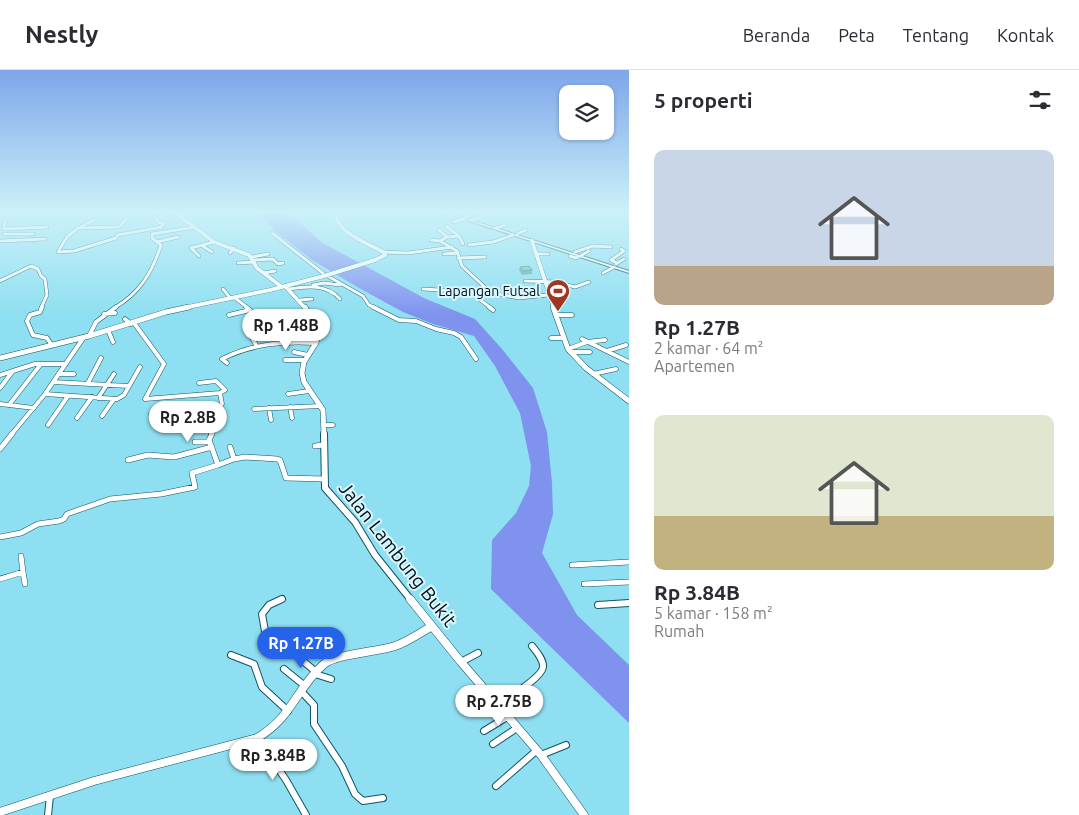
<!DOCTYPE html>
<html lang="id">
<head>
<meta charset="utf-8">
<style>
  body { margin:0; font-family:Ubuntu,sans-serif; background:#f7f7f7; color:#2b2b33; height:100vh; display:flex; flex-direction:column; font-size:19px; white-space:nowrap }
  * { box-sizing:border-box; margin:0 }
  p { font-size:16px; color:#7c7c81 }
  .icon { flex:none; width:28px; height:28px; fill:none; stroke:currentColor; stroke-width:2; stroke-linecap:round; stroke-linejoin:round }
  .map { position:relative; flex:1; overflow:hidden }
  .sheet { display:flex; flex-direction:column; background:#fff; width:450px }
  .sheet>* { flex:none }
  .fabs { position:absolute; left:559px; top:15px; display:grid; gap:10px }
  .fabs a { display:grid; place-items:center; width:55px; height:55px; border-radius:10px; background:#fff; box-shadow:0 1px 4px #0004; font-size:25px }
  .price { position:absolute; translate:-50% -42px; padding:0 11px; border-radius:18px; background:#fff; color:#222; font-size:16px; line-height:32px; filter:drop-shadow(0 1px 2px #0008) }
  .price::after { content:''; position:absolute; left:50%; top:30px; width:15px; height:11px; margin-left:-8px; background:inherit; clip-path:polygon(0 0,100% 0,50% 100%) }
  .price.on { background:#2563eb; color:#fff }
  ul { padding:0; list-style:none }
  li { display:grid; align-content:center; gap:10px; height:265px; padding:0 25px }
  li span { display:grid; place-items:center; height:155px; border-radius:10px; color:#555 }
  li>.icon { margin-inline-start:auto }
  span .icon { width:90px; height:90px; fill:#fffc; stroke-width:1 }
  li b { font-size:21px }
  h2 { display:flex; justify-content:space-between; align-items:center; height:60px; padding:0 25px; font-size:21px }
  header { display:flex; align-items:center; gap:30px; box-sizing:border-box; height:70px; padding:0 25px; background:#fff; border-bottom:1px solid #e1e1e2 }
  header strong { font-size:24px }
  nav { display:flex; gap:28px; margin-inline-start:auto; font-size:18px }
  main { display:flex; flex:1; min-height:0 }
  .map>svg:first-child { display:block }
  .water { fill:#7f92ee }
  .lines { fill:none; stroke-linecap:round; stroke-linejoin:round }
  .minor-far3-casing { stroke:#115562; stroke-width:4 }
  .minor-far2-casing { stroke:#115562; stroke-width:5 }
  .minor-far1-casing { stroke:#115562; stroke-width:6 }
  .minor-casing { stroke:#115562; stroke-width:8 }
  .tertiary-far3-casing { stroke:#115562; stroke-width:4.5 }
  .tertiary-far2-casing { stroke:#115562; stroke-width:6 }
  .tertiary-far1-casing { stroke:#115562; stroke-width:8 }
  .tertiary-casing { stroke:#115562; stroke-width:9 }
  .secondary-casing { stroke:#115562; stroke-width:2 }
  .minor-far3 { stroke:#fff; stroke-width:3 }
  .minor-far2 { stroke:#fff; stroke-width:4 }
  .minor-far1 { stroke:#fff; stroke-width:5 }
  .minor { stroke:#fff; stroke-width:6 }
  .tertiary-far3 { stroke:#fff; stroke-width:4 }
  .tertiary-far2 { stroke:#fff; stroke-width:5 }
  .tertiary-far1 { stroke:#fff; stroke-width:6 }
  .tertiary { stroke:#fff; stroke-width:8 }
  .secondary { fill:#fff; fill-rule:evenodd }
  .tertiary-bridge-casing { stroke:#115562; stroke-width:4.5; stroke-linecap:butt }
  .tertiary-bridge { stroke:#fff; stroke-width:4 }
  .wall { fill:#5fa9a7 }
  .building { fill:#6fc4c2; stroke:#4e8988 }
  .labels { text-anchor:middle; stroke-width:4; stroke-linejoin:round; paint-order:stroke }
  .far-poi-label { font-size:14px; fill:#000e14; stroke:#d9f7ff; text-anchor:end }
  .near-street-label { font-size:19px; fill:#000e14; stroke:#d9f7ff }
</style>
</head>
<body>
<header>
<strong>Nestly</strong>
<nav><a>Beranda</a><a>Peta</a><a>Tentang</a><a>Kontak</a></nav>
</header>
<main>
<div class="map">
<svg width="629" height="745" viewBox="0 0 629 745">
  <rect width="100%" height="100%" fill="#8edff1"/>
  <!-- water -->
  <path class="water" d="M257,141H281L297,150L321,172L424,228L475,249L502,279L533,318L547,362L552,413L553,444L542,483L577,545L629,595V653L491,519L492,470L516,443L529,416L531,396L520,343L495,296L474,266L433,254L403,242L359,218L312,190L275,161Z"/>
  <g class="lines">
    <!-- minor-far3 casing -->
    <g class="minor-far3-casing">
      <path id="minor-far3" d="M154,146L159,153H164L161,157
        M448,147L453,145
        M127,148L119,157L78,158L67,167L58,182L74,181L116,168L118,165L162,157
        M464,148L476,142
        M472,150L490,144
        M453,152L465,149
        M446,156L459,166L463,174
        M78,158L94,150
        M496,158L505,155
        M4,159L5,151
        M5,159L47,157
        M439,160L447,167
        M272,163L324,204L363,226L369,235L376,238
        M4,164H33
        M152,164L195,157
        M517,164L526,160
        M459,166L447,167L440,171L457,181L462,196L491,223
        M431,170L440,171
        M0,171L45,169
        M157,172L178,167
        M201,175L212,182
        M469,175L493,172L513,165
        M383,182L408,183L452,177
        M575,182L593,176L611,177
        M230,183L234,178
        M444,184L458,183
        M536,184H548
        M582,185L589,181
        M199,186L191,178L214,172
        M570,186L576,188L580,186
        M252,187L268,184
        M458,188L485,187
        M254,190L273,189L278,194L283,193
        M238,193L254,192
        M617,193L611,190L624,181L621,179
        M616,194L624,189
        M264,203L275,201
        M603,203L614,197
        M0,211L31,196L38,199L41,206L45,209L47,225L41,238
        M525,211L556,212L575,217L589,212
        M313,215L324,213L340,215
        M223,219L231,229
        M289,219C307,216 327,214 340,229
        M423,219L491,223L519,228L548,225
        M473,222L475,226L491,238
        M235,228L248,238
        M300,230L312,229
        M114,238C139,224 152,203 161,175L152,168V164"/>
    </g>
    <!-- minor-far2 casing -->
    <g class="minor-far2-casing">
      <path id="minor-far2" d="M42,237L40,242L30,245L27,251L33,265L47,268L51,274
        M373,237L399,250L416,251L436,259L454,263L461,267L476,289
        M489,237L493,240
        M104,244L115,243
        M229,245L250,240L246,237
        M556,245H572
        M125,249L131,254
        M134,253L164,294L145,329L220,323L225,320L216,311L199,313
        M274,253H297V243L308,241
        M108,260L113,272
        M89,266L96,252L116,237
        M251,266L256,275
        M551,268H563
        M582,269L629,292
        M568,279L587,272L605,270
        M607,281L626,275
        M294,282L308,285
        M570,282H590
        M285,290H305
        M227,293L222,289C252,274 282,271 316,273
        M59,304H74
        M593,304L616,299
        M0,305L13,301
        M53,312L129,316
        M88,313L101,288
        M0,318L13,301L35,294H66
        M45,324L117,329L124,325L140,297
        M288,324L309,321
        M98,328L114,304
        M0,334L34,338
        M9,335L41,294
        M290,337L292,348
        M208,338L211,365
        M269,338L271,350
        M254,339L321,336
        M151,344L218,337L222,334L220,323
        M102,346L114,329
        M77,348L92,327
        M48,355L68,326
        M324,355H333
        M11,365L45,324L84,267"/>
    </g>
    <!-- minor-far1 casing -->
    <g class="minor-far1-casing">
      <path id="minor-far1" d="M195,372H210
        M315,376L323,375
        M0,379L12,364
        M234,389L245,387L277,389L280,390L286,408L325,409
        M128,390L148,385L174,387L212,377
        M218,395L234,389L230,377
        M0,467L21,463L38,454L59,451L64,449L67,444L110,429L161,424L195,417L192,403L218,395L209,370L212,364
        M21,486L23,502
        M572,495L629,492
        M0,509L23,502L25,514
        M584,514L629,512
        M280,530L282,529"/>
    </g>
    <!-- minor casing -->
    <g class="minor-casing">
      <path id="minor" d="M282,529L269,535L262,544L266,567L270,575L292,582L315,601
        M598,535L629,533
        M231,585L254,594L262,617L288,641
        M461,592L478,583
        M284,599L305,616
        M315,604L331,609
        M301,621L314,635V654L342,696L355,724L363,731L383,728
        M498,635C507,628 542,608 543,597C544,590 536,581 532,576
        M484,661L507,647
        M257,668L286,710L306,745
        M493,674L517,658
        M541,685L566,675
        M496,716L536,681
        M48,745L50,726"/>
    </g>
    <!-- tertiary-far3 casing -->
    <g class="tertiary-far3-casing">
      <path id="tertiary-far3" d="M173,141L214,172L249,185L257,198L282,217
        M334,141C337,163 365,172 383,182L385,185L375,190
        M532,171L554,238
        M285,216L305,238
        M183,238L270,220L324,206"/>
    </g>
    <!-- tertiary-far2 casing -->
    <g class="tertiary-far2-casing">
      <path id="tertiary-far2" d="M305,237L318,262L316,273L304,292L302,303L304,312L323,340L324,365
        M553,237L568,279L586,298L629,331
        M0,288L89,266L166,242L189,237"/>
    </g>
    <!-- tertiary-far1 casing -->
    <g class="tertiary-far1-casing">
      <path id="tertiary-far1" d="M324,364L325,418L355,452L375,485L411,530"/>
    </g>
    <!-- tertiary casing -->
    <g class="tertiary-casing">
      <path id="tertiary" d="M410,529L461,592L541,685L584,745
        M0,742L94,711L257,668C292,648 296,618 324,594C336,584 377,582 395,576C407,572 420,563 432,556"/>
    </g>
    <!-- secondary casing -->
    <g class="secondary-casing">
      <path id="secondary" d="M438,141H443L629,201V203Z"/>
    </g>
    <!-- minor-far3 -->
    <use href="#minor-far3" class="minor-far3"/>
    <!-- minor-far2 -->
    <use href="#minor-far2" class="minor-far2"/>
    <!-- minor-far1 -->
    <use href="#minor-far1" class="minor-far1"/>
    <!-- minor -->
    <use href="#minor" class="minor"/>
    <!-- tertiary-far3 -->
    <use href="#tertiary-far3" class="tertiary-far3"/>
    <!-- tertiary-far2 -->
    <use href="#tertiary-far2" class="tertiary-far2"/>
    <!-- tertiary-far1 -->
    <use href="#tertiary-far1" class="tertiary-far1"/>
    <!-- tertiary -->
    <use href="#tertiary" class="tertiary"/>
    <!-- secondary -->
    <use href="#secondary" class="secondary"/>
    <!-- tertiary-bridge casing -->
    <g class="tertiary-bridge-casing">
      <path id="tertiary-bridge" d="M324,206L375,190"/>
    </g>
    <!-- tertiary-bridge -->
    <use href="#tertiary-bridge" class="tertiary-bridge"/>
  </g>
  <!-- wall -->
  <path class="wall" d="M520,197L532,200V204L522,205L519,200Z"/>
  <!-- building -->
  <path class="building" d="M529,196L532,200L523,201L520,197Z"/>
  <!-- sky -->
  <linearGradient id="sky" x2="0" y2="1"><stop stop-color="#7ea6ea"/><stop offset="0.58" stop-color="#ccf1f9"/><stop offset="1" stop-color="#ccf1f9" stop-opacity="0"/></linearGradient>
  <rect width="629" height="245" fill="url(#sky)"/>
  <!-- icons -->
  <defs>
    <g id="stadium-pin" transform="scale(1.25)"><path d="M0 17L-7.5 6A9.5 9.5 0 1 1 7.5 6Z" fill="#a03721" stroke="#d9f7ff"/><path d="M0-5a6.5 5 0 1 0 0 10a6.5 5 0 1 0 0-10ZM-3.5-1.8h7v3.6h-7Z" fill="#fff"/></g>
  </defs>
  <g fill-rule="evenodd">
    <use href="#stadium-pin" x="558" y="221"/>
  </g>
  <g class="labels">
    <!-- far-poi labels -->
    <g class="far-poi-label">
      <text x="540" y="226">Lapangan Futsal</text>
    </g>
    <!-- near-street labels -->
    <g class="near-street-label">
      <text transform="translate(398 484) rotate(52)" y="7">Jalan Lambung Bukit</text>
    </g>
  </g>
</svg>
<div class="fabs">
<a><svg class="icon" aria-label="layers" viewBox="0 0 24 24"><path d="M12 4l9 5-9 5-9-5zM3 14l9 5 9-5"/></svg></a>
</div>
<b class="price" style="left:286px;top:281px">Rp 1.48B</b>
<b class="price" style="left:188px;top:373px">Rp 2.8B</b>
<b class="price on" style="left:301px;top:599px">Rp 1.27B</b>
<b class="price" style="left:499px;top:657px">Rp 2.75B</b>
<b class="price" style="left:273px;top:711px">Rp 3.84B</b>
</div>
<section class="sheet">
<h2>5 properti<svg class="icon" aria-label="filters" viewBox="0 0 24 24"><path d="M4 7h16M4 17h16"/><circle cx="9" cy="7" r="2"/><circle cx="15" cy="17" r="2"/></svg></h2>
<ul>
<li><span style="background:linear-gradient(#c9d6e8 75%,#b9a48a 0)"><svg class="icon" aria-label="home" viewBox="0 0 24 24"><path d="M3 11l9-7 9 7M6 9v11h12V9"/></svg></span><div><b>Rp 1.27B</b><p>2 kamar · 64 m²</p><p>Apartemen</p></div></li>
<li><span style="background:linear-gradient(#dfe7d0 65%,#c2b280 0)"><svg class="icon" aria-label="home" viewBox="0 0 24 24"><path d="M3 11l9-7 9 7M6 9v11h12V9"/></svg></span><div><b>Rp 3.84B</b><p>5 kamar · 158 m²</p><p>Rumah</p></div></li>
</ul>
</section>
</main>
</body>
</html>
